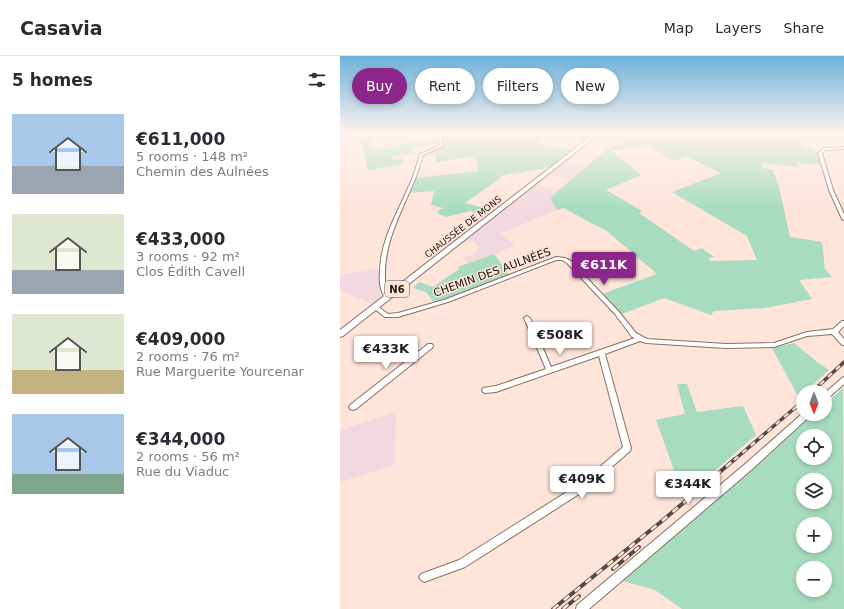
<!DOCTYPE html>
<html lang="en">
<head>
<meta charset="utf-8">
<style>
  body { margin:0; font-family:"DejaVu Sans",sans-serif; background:#f7f7f7; color:#2b2b33; height:100vh; display:flex; flex-direction:column; font-size:15px; white-space:nowrap }
  * { box-sizing:border-box; margin:0 }
  p { font-size:13px; color:#7c7c81 }
  .icon { flex:none; width:22px; height:22px; fill:none; stroke:currentColor; stroke-width:2; stroke-linecap:round; stroke-linejoin:round }
  .map { position:relative; flex:1; overflow:hidden }
  .panel { display:flex; flex-direction:column; background:#fff; width:340px }
  .panel>* { flex:none }
  .hud { position:absolute; left:12px; top:12px; width:380px; height:36px; display:flex; gap:8px }
  .needle { width:26px; rotate:180deg }
  .tools { position:absolute; left:456px; top:329px; display:grid; gap:8px }
  .tools a { display:grid; place-items:center; width:36px; height:36px; border-radius:50%; background:#fff; box-shadow:0 2px 6px #0003; font-size:20px }
  .price { position:absolute; translate:-50% -34px; padding:0 9px; border-radius:4px; background:#fff; color:#222; font-size:13px; line-height:26px; filter:drop-shadow(0 1px 2px #0008) }
  .price::after { content:''; position:absolute; left:50%; top:24px; width:12px; height:9px; margin-left:-6px; background:inherit; clip-path:polygon(0 0,100% 0,50% 100%) }
  .price.selected { background:#8d268b; color:#fff }
  ul { padding:0; list-style:none }
  li { display:flex; align-items:center; gap:12px; height:100px; padding:0 12px }
  li span { display:grid; place-items:center; flex:none; width:112px; height:80px; border-radius:0px; color:#555 }
  li>.icon { margin-inline-start:auto }
  span .icon { width:48px; height:48px; fill:#fffc; stroke-width:1 }
  li b { font-size:17px }
  h2 { display:flex; justify-content:space-between; align-items:center; height:48px; padding:0 12px; font-size:17px }
  .pill { padding:0 14px; border-radius:18px; background:#fff; box-shadow:0 2px 6px #0003; font-size:14px; line-height:36px }
  .pill.selected { background:#8d268b; color:#fff }
  header { display:flex; align-items:center; gap:24px; box-sizing:border-box; height:56px; padding:0 20px; background:#fff; border-bottom:1px solid #e1e1e2 }
  header strong { font-size:19px }
  nav { display:flex; gap:22px; margin-inline-start:auto; font-size:14px }
  main { display:flex; flex:1; min-height:0 }
  .map>svg:first-child { display:block }
  .commercial { fill:#f2d8e0 }
  .green { fill:#a7dcc0; fill-rule:evenodd }
  .lines { fill:none; stroke-linecap:round; stroke-linejoin:round }
  .minor-casing { stroke:#877067; stroke-width:2 }
  .major-casing { stroke:#877067; stroke-width:2 }
  .minor { fill:#fff; fill-rule:evenodd }
  .major { fill:#fff; fill-rule:evenodd }
  .rail-far1-casing { stroke:#554943; stroke-width:3.5 }
  .rail-casing { stroke:#554943; stroke-width:4 }
  .rail-far1 { stroke:#fee4d9; stroke-width:2; stroke-dasharray:5.5; stroke-linecap:butt }
  .rail { stroke:#fee4d9; stroke-width:2.5; stroke-dasharray:7; stroke-linecap:butt }
  .labels { text-anchor:middle; stroke-width:3; stroke-linejoin:round; paint-order:stroke }
  .far-street-label { font-size:9px; fill:#1d1511; stroke:#fee4d9 }
  .shield { fill:#fee4d9; stroke:#60534d; stroke-width:1 }
  .shield-label { font-size:10px; font-weight:bold; fill:#1d1511 }
  .street-label { font-size:11px; fill:#1d1511; stroke:#fee4d9 }
</style>
</head>
<body>
<header>
<strong>Casavia</strong>
<nav><a>Map</a><a>Layers</a><a>Share</a></nav>
</header>
<main>
<section class="panel">
<h2>5 homes<svg class="icon" aria-label="filters" viewBox="0 0 24 24"><path d="M4 7h16M4 17h16"/><circle cx="9" cy="7" r="2"/><circle cx="15" cy="17" r="2"/></svg></h2>
<ul>
<li><span style="background:linear-gradient(#a9c7e8 65%,#9aa5b1 0)"><svg class="icon" aria-label="home" viewBox="0 0 24 24"><path d="M3 11l9-7 9 7M6 9v11h12V9"/></svg></span><div><b>€611,000</b><p>5 rooms · 148 m²</p><p>Chemin des Aulnées</p></div></li>
<li><span style="background:linear-gradient(#dfe7d0 70%,#9aa5b1 0)"><svg class="icon" aria-label="home" viewBox="0 0 24 24"><path d="M3 11l9-7 9 7M6 9v11h12V9"/></svg></span><div><b>€433,000</b><p>3 rooms · 92 m²</p><p>Clos Édith Cavell</p></div></li>
<li><span style="background:linear-gradient(#dfe7d0 70%,#c2b280 0)"><svg class="icon" aria-label="home" viewBox="0 0 24 24"><path d="M3 11l9-7 9 7M6 9v11h12V9"/></svg></span><div><b>€409,000</b><p>2 rooms · 76 m²</p><p>Rue Marguerite Yourcenar</p></div></li>
<li><span style="background:linear-gradient(#a9c7e8 75%,#7fa58c 0)"><svg class="icon" aria-label="home" viewBox="0 0 24 24"><path d="M3 11l9-7 9 7M6 9v11h12V9"/></svg></span><div><b>€344,000</b><p>2 rooms · 56 m²</p><p>Rue du Viaduc</p></div></li>
</ul>
</section>
<div class="map">
<svg width="504" height="553" viewBox="0 0 504 553">
  <rect width="100%" height="100%" fill="#fee4d9"/>
  <!-- commercial -->
  <path class="commercial" d="M226,105L248,109L231,124L209,119Z
    M196,129L219,134L211,142L217,154L161,177L175,190L128,207L124,201L132,199L137,195L138,191L134,185L121,188Z
    M39,213L40,242L31,248L0,234V219Z
    M56,356L54,409L0,426V374Z"/>
  <!-- green -->
  <path class="green" d="M19,77H46L45,80L30,83L32,90H35L36,93L101,82V83L129,77L254,78L247,84L229,81L227,83L207,79L196,87L233,94L212,111L159,120L162,121L125,147L152,154L146,159L130,155L106,161L97,157L98,155L103,152L91,149L94,135L68,137L76,122L138,115L135,100L96,106V97L81,99L101,91V87L73,92L74,97L52,101V103L64,102L63,108L28,114Z
    M273,77H450L467,91L480,97L483,109L458,107V111L422,107L423,112L433,114L439,131L450,181L482,186L485,213L492,221L459,224L472,243L425,252L374,255L371,259L324,242L282,258L262,238L317,218L267,175L247,165L224,152L217,154L210,142L268,92L287,86L257,81ZM306,89L335,105L346,100L381,117L332,136L407,180L417,204L370,205L369,202L375,201L361,192L354,195L299,157L302,155L266,134L301,119L272,95Z
    M154,198L169,219L95,248L86,236L73,232L79,226L93,231L119,213L118,211Z
    M454,287L476,305L489,314L465,336H463L459,342L432,292Z
    M337,328H347L357,356L403,350L416,379L344,442L316,364L345,358Z
    M503,332L504,553H342L315,534L276,523L473,358H485V348ZM463,380H485V402H463ZM463,424H485V446H463ZM463,468H485V490H463ZM463,512H485V534H463Z"/>
  <g class="lines">
    <!-- minor casing -->
    <g class="minor-casing">
      <path id="minor" d="M99,77H101L103,90L83,99C80,109 77,120 72,130C60,159 45,186 45,217C45,226 45,234 50,241L49,242H45C40,234 39,225 40,216C40,185 57,158 69,130C74,119 77,109 80,98L99,90Z
        M504,91V93L485,94L482,97L493,134L504,158V164L502,163L489,134L478,97L484,92Z
        M216,201L225,202L231,205L279,256L296,277L307,283L386,288L434,287L467,276L493,273L502,265H504V270L498,276L504,283V289H502L492,278L467,280L434,291L386,292L306,287L300,285L265,298L291,392L290,395L247,433L125,511L84,526L81,524L79,521L81,518L119,504L241,427L283,391L259,300L156,336L145,337L143,336L142,334L143,332L156,330L206,313L184,262L185,261L187,260L190,262L211,311L295,282L292,281L275,258L227,207L222,204H216L108,246L58,261H45L32,251L33,250H37L48,258L58,257L104,244Z
        M88,288H92L93,290L92,292L16,353L13,354L10,353L9,351L10,349Z
        M504,321V328L487,343L485,344V337L502,322Z
        M463,357V358H471L470,360L410,415L249,553H236L237,549L404,409Z"/>
    </g>
    <!-- major casing -->
    <g class="major-casing">
      <path id="major" d="M255,77H260L3,280L0,281V274Z"/>
    </g>
    <!-- minor -->
    <use href="#minor" class="minor"/>
    <!-- major -->
    <use href="#major" class="major"/>
    <!-- rail-far1 casing -->
    <g class="rail-far1-casing">
      <path id="rail-far1" d="M472,336L504,306
        M394,404L463,345"/>
    </g>
    <!-- rail casing -->
    <g class="rail-casing">
      <path id="rail" d="M273,513L299,491
        M213,553L322,465L395,403
        M223,553L239,540"/>
    </g>
    <!-- rail-far1 -->
    <use href="#rail-far1" class="rail-far1"/>
    <!-- rail -->
    <use href="#rail" class="rail"/>
  </g>
  <!-- sky -->
  <linearGradient id="sky" x2="0" y2="1"><stop stop-color="#6cb2da"/><stop offset="0.5" stop-color="#fff3ee"/><stop offset="1" stop-color="#fff3ee" stop-opacity="0"/></linearGradient>
  <rect width="504" height="155" fill="url(#sky)"/>
  <g class="labels">
    <!-- far-street labels -->
    <g class="far-street-label">
      <text transform="translate(123 171) rotate(-38)" y="3">CHAUSSÉE DE MONS</text>
    </g>
    <!-- shield labels -->
    <rect class="shield" x="45" y="225" width="24" height="16" rx="3"/>
    <g class="shield-label">
      <text x="57" y="237">N6</text>
    </g>
    <!-- street labels -->
    <g class="street-label">
      <text transform="translate(152 216) rotate(-20)" y="4">CHEMIN DES AULNÉES</text>
    </g>
  </g>
</svg>
<div class="tools">
<a><svg class="needle" viewBox="-14 -14 28 28"><path d="M0-13l5 13h-10z" fill="#e53935"/><path d="M0 13l5-13h-10z" fill="#7c7c81"/></svg></a>
<a><svg class="icon" aria-label="locate" viewBox="0 0 24 24"><circle cx="12" cy="12" r="6"/><path d="M12 2v4M12 18v4M2 12h4M18 12h4"/></svg></a>
<a><svg class="icon" aria-label="layers" viewBox="0 0 24 24"><path d="M12 4l9 5-9 5-9-5zM3 14l9 5 9-5"/></svg></a>
<a>+</a>
<a>−</a>
</div>
<b class="price selected" style="left:264px;top:230px">€611K</b>
<b class="price" style="left:220px;top:300px">€508K</b>
<b class="price" style="left:46px;top:314px">€433K</b>
<b class="price" style="left:242px;top:444px">€409K</b>
<b class="price" style="left:348px;top:449px">€344K</b>
<div class="hud">
<a class="pill selected">Buy</a>
<a class="pill">Rent</a>
<a class="pill">Filters</a>
<a class="pill">New</a>
</div>
</div>
</main>
</body>
</html>
